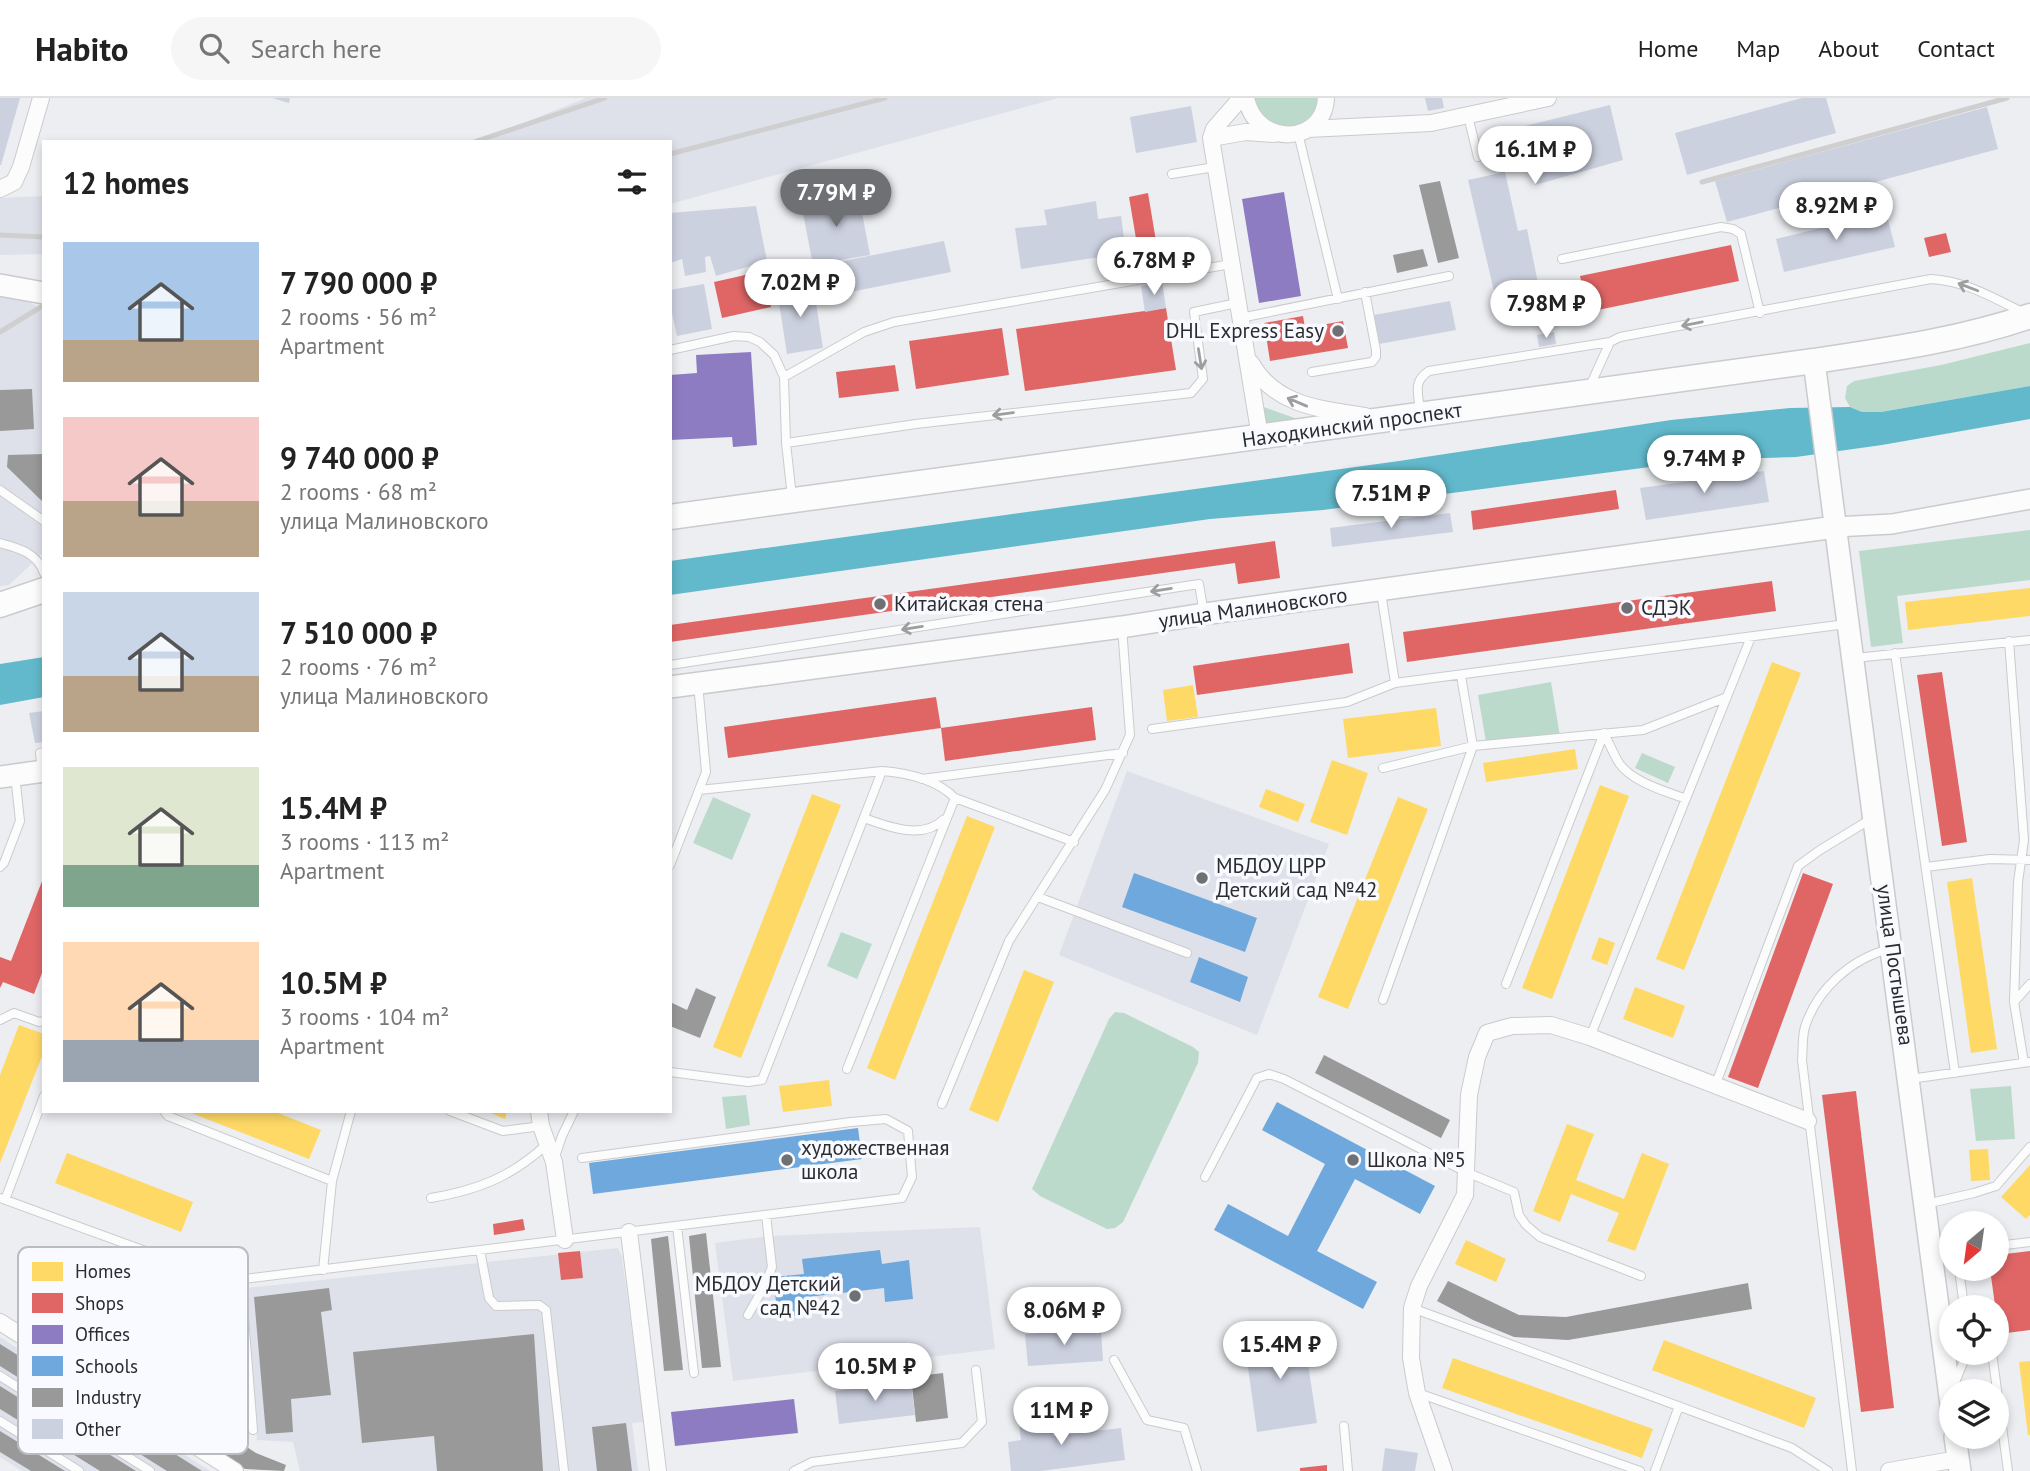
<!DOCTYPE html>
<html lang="en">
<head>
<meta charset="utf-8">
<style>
  body { margin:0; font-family:"PT Sans",sans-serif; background:#f6f6f6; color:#222; height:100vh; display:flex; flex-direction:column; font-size:26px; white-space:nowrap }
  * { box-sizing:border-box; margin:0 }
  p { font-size:23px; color:#767676 }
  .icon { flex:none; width:38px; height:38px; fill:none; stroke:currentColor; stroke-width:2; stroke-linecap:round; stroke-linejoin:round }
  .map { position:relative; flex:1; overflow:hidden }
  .sheet { position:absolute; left:42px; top:42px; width:630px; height:973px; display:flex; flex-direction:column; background:#fff; border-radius:0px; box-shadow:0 4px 10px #0003 }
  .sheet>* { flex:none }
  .needle { width:46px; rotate:209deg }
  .tools { position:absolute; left:1939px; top:1113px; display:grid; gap:14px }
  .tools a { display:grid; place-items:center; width:70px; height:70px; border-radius:50%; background:#fff; box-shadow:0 4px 10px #0003; font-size:35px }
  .price { position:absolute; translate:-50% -60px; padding:0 16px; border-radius:24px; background:#fff; color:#222; font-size:23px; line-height:46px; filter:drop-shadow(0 2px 4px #0008) }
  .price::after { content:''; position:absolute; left:50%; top:42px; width:21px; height:16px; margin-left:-10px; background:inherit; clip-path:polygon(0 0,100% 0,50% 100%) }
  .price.selected { background:#6f7073; color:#fff }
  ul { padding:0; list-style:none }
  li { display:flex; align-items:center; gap:21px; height:175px; padding:0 21px }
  li span { display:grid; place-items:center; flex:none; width:196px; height:140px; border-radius:0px; color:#555 }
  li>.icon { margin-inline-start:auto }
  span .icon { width:84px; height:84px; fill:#fffc; stroke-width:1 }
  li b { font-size:30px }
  h2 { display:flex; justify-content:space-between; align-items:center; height:84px; padding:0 21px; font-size:30px }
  header { display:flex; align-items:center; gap:42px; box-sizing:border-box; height:98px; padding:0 35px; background:#fff; border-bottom:2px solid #e0e0e0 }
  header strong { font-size:33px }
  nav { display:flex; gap:38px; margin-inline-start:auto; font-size:24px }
  .search { width:490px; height:63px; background:#f6f6f6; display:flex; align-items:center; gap:18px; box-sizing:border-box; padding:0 24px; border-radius:38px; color:#767676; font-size:26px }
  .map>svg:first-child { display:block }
  .built { fill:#dee1ea }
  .green { fill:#bcdacb }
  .water { fill:#62b9cb }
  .homes { fill:#ffd966 }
  .shops { fill:#e06666 }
  .offices { fill:#8e7cc3 }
  .schools { fill:#6fa8dc }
  .industry { fill:#999 }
  .building { fill:#ccd1e0 }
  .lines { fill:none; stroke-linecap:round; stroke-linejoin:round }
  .service-casing { stroke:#cacbcd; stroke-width:10 }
  .minor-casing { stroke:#cacbcd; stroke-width:18 }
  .tertiary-casing { stroke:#cacbcd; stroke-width:22 }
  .secondary-casing { stroke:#cacbcd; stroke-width:24 }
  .primary-casing { stroke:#cacbcd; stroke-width:27 }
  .service { stroke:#fcfcfd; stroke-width:8 }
  .minor { stroke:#fcfcfd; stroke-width:16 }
  .tertiary { stroke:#fcfcfd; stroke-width:19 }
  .secondary { stroke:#fcfcfd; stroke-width:21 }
  .primary { stroke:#fcfcfd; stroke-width:24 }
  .rail { stroke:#cfcfd0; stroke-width:5 }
  .oneway { stroke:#9e9ea0 }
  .poi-dot { fill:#6f7073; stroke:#f8faff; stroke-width:2.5 }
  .labels { text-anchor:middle; stroke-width:7; stroke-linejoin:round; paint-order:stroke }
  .poi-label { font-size:21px; fill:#2b2c2f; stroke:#f8faff; text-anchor:start }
  .street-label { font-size:21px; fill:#2b2c2f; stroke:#f8faff }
  .key { fill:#f8faff; stroke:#babcc1; stroke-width:2 }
  .key-label { font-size:19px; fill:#2b2c2f }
</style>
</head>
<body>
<header>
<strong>Habito</strong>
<div class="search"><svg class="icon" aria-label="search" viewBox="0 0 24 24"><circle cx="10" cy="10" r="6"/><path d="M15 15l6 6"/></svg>Search here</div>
<nav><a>Home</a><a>Map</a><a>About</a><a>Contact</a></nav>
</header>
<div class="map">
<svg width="2030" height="1373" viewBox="0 0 2030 1373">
  <rect width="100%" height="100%" fill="#eceef1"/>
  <!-- built -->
  <path class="built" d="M586,0H1058L670,106V44H475Z
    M44,98V156L0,157V100Z
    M0,199L24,200L44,214V454L9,487L0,488Z
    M1127,673L1329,746L1257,937L1059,857Z
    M980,1129L995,1251L733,1283L715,1145L769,1138Z
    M618,1150L622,1159L644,1324L632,1325L638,1373H300L293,1344L257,1342L246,1190Z
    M0,1239L9,1245L210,1373H22L0,1359Z"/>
  <!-- green -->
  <path class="green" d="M1254,0H1319C1315,23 1289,38 1268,24C1259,18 1257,9 1254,0Z
    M2030,245V288L1881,314H1862L1850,309L1845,300L1847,288L1854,283L1941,267Z
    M1261,308L1317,328L1266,334Z
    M2030,432V482L1897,498L1903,545L1871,549L1859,453Z
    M1551,584L1560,638L1487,650L1478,597Z
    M1642,655L1675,669L1668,685L1635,670Z
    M713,699L751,716L732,762L693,745Z
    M841,834L872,846L857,881L827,868Z
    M1115,914L1124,915L1193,949L1199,954L1198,965L1123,1124L1115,1130L1107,1131L1040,1098L1032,1091L1109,921Z
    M2011,988L2015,1041L1976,1043L1970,991Z
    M746,997L750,1027L726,1031L722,999Z"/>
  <!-- water -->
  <path class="water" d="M2030,288V321L1882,347L1796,359L1703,362L1323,412L1210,421L670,497V463L1399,363L1671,322L1790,310L1850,309L1862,314H1881Z
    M44,559V599L0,607V566Z"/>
  <!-- homes -->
  <path class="homes" d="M2030,490V518L1908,532L1905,504Z
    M1772,564L1801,575L1684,872L1656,861Z
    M1193,587L1198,619L1167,623L1163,592Z
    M1436,610L1441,648L1348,660L1343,621Z
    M1575,651L1578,671L1486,684L1483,665Z
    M1332,662L1368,675L1347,737L1310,724Z
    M1600,687L1629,698L1552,901L1522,890Z
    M1266,691L1305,706L1298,724L1259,709Z
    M812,696L841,707L741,960L713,949Z
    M1398,699L1428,711L1348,911L1318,899Z
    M967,718L995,729L895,982L867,970Z
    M1972,780L1997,951L1971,955L1947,784Z
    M1599,839L1615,845L1607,867L1591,861Z
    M1024,872L1054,884L998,1024L969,1012Z
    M1635,889L1685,908L1673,940L1623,921Z
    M19,927L44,936V953L0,1065V977Z
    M829,982L832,1008L783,1014L779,988Z
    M186,1013H273L321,1032L309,1061Z
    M486,1013H507L505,1021Z
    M1567,1026L1594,1036L1576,1082L1624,1101L1642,1055L1669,1066L1635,1153L1607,1143L1619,1115L1571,1096L1560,1124L1533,1113Z
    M1988,1051L1990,1082L1971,1083L1969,1052Z
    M67,1055L193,1104L181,1134L55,1085Z
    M2030,1067V1117L2026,1121L2001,1099Z
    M1466,1142L1506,1161L1496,1184L1455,1166Z
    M1664,1242L1816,1300L1804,1330L1652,1272Z
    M1453,1260L1653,1331L1642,1360L1442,1290Z
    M2030,1263V1337H2028L2019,1264Z"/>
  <!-- shops -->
  <path class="shops" d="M1148,95L1161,173L1142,176L1129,99Z
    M1946,135L1951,154L1929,159L1924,140Z
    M1731,147L1739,183L1588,214L1580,178Z
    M763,173L771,209L722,220L714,184Z
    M1166,210L1176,272L1025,293L1016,231Z
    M1303,218L1305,230L1343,223L1348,250L1270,263L1264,225Z
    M1002,230L1009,277L916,291L909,243Z
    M895,267L899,293L839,300L836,274Z
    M1616,392L1619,411L1473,432L1471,413Z
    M1275,443L1280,480L1238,486L1235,465L670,544V527Z
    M1772,483L1776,513L1407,564L1403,534Z
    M1349,545L1353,575L1197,597L1193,568Z
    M1942,574L1967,744L1942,748L1917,577Z
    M936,599L941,630L728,660L724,629Z
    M1092,609L1096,642L945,663L941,630Z
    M1803,775L1833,786L1758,990L1728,979Z
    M44,778V870L34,896L3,884L0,890V859L11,863Z
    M1856,993L1894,1310L1861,1314L1822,997Z
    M523,1121L525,1132L494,1137L493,1126Z
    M580,1153L583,1180L561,1182L558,1155Z
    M2030,1153V1232L1999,1236L1990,1171H1997V1157Z
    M1327,1367V1373H1300V1370Z"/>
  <!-- offices -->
  <path class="offices" d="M1284,94L1301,198L1259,205L1242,101Z
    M751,254L757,347L733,349L732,339L670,342V277L697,275L696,257Z
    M794,1301L798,1335L675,1348L671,1314Z"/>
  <!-- schools -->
  <path class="schools" d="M1134,775L1257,820L1245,854L1122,809Z
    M1199,859L1248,879L1240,904L1190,884Z
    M1277,1004L1435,1088L1420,1116L1355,1081L1317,1153L1377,1184L1363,1211L1214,1132L1228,1106L1288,1138L1325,1066L1262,1032Z
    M858,1030L862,1061L593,1096L589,1065Z
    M880,1152L882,1166L909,1162L913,1201L885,1204L884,1190L808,1199L810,1216L778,1220L773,1179L804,1176L802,1161Z"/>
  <!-- industry -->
  <path class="industry" d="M1440,83L1459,160L1438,165L1419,87Z
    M1423,151L1428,168L1397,175L1393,157Z
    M32,291L34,331L0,333V292Z
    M44,356V405L7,369L8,357Z
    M696,890L716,899L700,940L670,928V904L687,912Z
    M1324,957L1450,1022L1441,1040L1315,975Z
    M706,1135L721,1269L702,1270L689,1138Z
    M668,1138L683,1272L664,1273L651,1141Z
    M1448,1183L1519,1217L1566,1219L1748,1185L1752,1211L1568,1242L1514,1239L1473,1222L1437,1203Z
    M329,1190L332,1212L321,1214L331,1297L291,1301L293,1334L266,1336L254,1199Z
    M534,1236L543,1373H437L434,1338L362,1345L353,1254Z
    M0,1246L202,1373H167L0,1268Z
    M943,1275L948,1320L916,1324L911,1279Z
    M151,1286L256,1355L286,1367L284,1373L245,1371L141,1302Z
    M0,1288L136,1373H100L0,1311Z
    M626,1325L632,1373H597L592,1329Z
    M0,1333L65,1373H31L0,1354Z"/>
  <!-- building -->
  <path class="building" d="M0,0H20L1,67H0Z
    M272,0H290L289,5Z
    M1425,0H1442L1444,10L1428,13Z
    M1802,0H1826L1836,35L1687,77L1675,35Z
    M1610,7L1623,62L1535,87L1531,68L1505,74L1518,133L1527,131L1539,190L1496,202L1468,82L1500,75L1492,36Z
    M1191,8L1197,44L1136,55L1130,19Z
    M1987,9L1998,51L1727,124L1715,83Z
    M858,94L870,157L813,167L801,105Z
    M1096,103L1098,121L1121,118L1126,155L1021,171L1015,130L1047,127L1044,112Z
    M756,108L767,163L716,178L710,158L705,159L706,174L685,178L682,161L670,165V115Z
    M1886,114L1895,149L1784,174L1776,141Z
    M944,143L951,174L820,200L813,169Z
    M1162,184L1166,210L1145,214L1141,188Z
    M704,186L712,231L677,238L670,206V192Z
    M813,186L823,250L787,256L777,192Z
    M1450,203L1456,232L1379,246L1374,217Z
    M1554,234L1556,246L1539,249L1537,237Z
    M1764,373L1769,404L1646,422L1640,390Z
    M1450,415L1453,434L1332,449L1330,430Z
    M44,613V644L35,645L29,615Z
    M1101,1231L1103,1263L1028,1268L1025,1236Z
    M1303,1233L1317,1325L1257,1334L1244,1241Z
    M911,1284L915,1317L839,1326L835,1293Z
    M1050,1314L1053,1338L1121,1330L1125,1362L1041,1373H1011L1008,1344L1021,1342L1018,1319Z
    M1385,1350L1418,1355L1415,1373H1382Z"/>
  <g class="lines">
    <!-- service casing -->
    <g class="service-casing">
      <path id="service" d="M1468,18L1478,59
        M1298,35L1338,201
        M1172,76L1215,69
        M1562,161L1721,129L1733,131L1741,136L1760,215
        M1240,220L1449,178
        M670,252L734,238L749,239L760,244L774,257L784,279L786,345L792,399
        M1312,274L1372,264L1376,259V252L1365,194
        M784,279L864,234L894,224L1231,166
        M1590,288L1610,244L1620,239L1931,181C1965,183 1992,199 2022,214
        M1420,312C1418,295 1413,283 1429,273L1610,244
        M786,345L916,326L1191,295L1203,281L1194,214L1237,205
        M0,392L44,423
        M0,445C19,450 37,455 44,475
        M1381,494L1395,585L1846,526
        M2009,543L2024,742L2018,784L2014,904L2024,965
        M1895,555L1955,975
        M1855,560L2030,542
        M670,567L1199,486L1204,516
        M1152,631L1347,604L1395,585
        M1604,635C1609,645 1613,655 1619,665C1632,684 1665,693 1686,701
        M1383,670L1473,648L1461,578
        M42,671L40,655L44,654
        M922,681L1123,655
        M699,692L882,673C908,675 936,681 955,700L1074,744
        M864,720C889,729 922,742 943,722
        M670,767L706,674L698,585
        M0,769L4,765L20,723L15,677
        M1926,769L1990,761L2030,762
        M1038,799L1187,855
        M1506,886L1604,635
        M1383,902L1473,648L1643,632L1727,599
        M2014,904L2030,886
        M0,922L14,915L39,924L44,923
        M1590,939L1751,539
        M847,971L955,700
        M670,974L748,984L762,982L882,673
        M1910,981L2030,964
        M1715,988L1798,768L1820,752L1871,721
        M942,1006L1009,843L1105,692L1130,637L1122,529
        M164,1013L168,1018L332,1083
        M450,1013L503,1033L541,1028
        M554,1062L562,1038L574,1013
        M1205,1079L1257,980L1269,976L1284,981L1466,1074L1514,1094L1519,1117L1526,1127L1540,1139L1641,1178
        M0,1100L228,1183L902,1100L912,1079L908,1033L886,1021L851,1024L582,1060
        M431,1100C478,1092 511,1079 546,1047
        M5,1102L44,998
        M1926,1106L1974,1095L1996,1088L2030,1049
        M677,1128L694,1275
        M1997,1148L2030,1144
        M480,1152L489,1200L496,1208L539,1207L546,1212L564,1373
        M1933,1155L1951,1153
        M1959,1171L1964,1209
        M323,1172L332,1083L351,1013
        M241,1183L253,1332
        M1412,1210L1792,1350L1828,1373
        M748,1217L765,1187L772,1169L766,1117
        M49,1224L207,1286L221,1285L228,1183
        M1992,1255L2008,1373
        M1114,1262L1147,1322L1184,1330L1197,1373
        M0,1278L150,1373
        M1954,1287L1967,1255
        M1418,1295L1640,1373
        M0,1323L79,1373
        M1344,1328L1348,1373
        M794,1373L812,1364L962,1345L982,1324L976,1272
        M1655,1373L1679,1308
        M1852,1373L1802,962C1803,951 1802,939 1805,929C1817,891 1851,861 1889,851"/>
    </g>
    <!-- minor casing -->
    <g class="minor-casing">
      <path id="minor" d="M1246,0C1256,50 1324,47 1326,0
        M1308,31L1431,25L1548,0
        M1211,40L1260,339
        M1211,40L1246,34L1274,36
        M1211,40L1214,31L1241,0
        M0,91L14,84L21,69L41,0
        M1251,265C1275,308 1321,311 1365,318
        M539,1013L541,1028L554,1064L565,1142
        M629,1134L658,1373
        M0,1224L235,1373
        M1444,1373L1417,1295L1411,1260L1412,1210L1419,1188L1465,1097L1469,997L1477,959L1487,935L1512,928L1551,927L1590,939L1808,1023
        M1889,1373L1958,1361"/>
    </g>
    <!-- tertiary casing -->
    <g class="tertiary-casing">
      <path id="tertiary" d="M1835,429L1892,426L2030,401"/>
    </g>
    <!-- secondary casing -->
    <g class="secondary-casing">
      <path id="secondary" d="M0,187L44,195
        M1814,263C1858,611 1907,958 1951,1307
        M670,589L1122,529L1204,516L1835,429
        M0,679L44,673
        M1955,1339L1960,1373"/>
    </g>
    <!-- primary casing -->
    <g class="primary-casing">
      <path id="primary" d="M670,419L1814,263C1887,252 1960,242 2030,218
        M0,507L44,492"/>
    </g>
    <!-- service -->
    <use href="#service" class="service"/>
    <!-- minor -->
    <use href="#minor" class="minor"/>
    <!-- tertiary -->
    <use href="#tertiary" class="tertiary"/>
    <!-- secondary -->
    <use href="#secondary" class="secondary"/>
    <!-- primary -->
    <use href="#primary" class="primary"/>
    <!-- rail -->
    <path class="rail" d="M474,44L605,0
      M670,56L885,0
      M1702,84L2007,0
      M0,137L44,139
      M0,234L44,207"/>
  </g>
  <!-- one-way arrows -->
  <defs><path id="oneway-shaft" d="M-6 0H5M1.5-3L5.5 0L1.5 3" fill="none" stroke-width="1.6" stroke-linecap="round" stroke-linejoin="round" transform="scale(1.75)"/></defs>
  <g class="oneway">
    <use href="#oneway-shaft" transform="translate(1968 189) rotate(-159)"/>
    <use href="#oneway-shaft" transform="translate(1692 226) rotate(169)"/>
    <use href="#oneway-shaft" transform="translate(1200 261) rotate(81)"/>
    <use href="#oneway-shaft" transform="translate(1297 304) rotate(-157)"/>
    <use href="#oneway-shaft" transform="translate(1003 316) rotate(173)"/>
    <use href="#oneway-shaft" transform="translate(1161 492) rotate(171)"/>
    <use href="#oneway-shaft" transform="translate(912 530) rotate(171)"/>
  </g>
  <!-- markers -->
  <g class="poi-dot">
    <circle cx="1338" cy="233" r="7"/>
    <circle cx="880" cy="506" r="7"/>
    <circle cx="1627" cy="510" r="7"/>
    <circle cx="1202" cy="780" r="7"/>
    <circle cx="787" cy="1062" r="7"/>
    <circle cx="1353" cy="1062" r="7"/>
    <circle cx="855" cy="1198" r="7"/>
  </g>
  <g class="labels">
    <!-- poi labels -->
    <g class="poi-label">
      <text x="1324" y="240" text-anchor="end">DHL Express Easy</text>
      <text x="894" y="513">Китайская стена</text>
      <text x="1641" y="517">СДЭК</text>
      <text x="1216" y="775">МБДОУ ЦРР<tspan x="1216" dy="24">Детский сад №42</tspan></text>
      <text x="801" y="1057">художественная<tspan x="801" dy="24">школа</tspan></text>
      <text x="1367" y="1069">Школа №5</text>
      <text x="841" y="1193" text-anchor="end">МБДОУ Детский<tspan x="841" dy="24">сад №42</tspan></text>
    </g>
    <!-- street labels -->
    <g class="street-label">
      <text transform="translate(1352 327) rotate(-8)" y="7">Находкинский проспект</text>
      <text transform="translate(1253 510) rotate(-8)" y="7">улица Малиновского</text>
      <text transform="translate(1895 867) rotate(82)" y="7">улица Постышева</text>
    </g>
  </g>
  <!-- legend -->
  <rect x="18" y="1149" width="230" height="207" rx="10" class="key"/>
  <rect x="32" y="1164" width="31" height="19" fill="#ffd966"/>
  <rect x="32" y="1195" width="31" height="20" fill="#e06666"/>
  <rect x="32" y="1227" width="31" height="19" fill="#8e7cc3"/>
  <rect x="32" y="1258" width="31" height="20" fill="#6fa8dc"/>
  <rect x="32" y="1290" width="31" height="19" fill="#999"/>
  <rect x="32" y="1321" width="31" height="20" fill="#ccd1e0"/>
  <g class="key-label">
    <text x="75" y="1180">Homes</text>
    <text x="75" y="1212">Shops</text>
    <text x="75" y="1243">Offices</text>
    <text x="75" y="1275">Schools</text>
    <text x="75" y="1306">Industry</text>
    <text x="75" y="1338">Other</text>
  </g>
</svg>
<div class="tools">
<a><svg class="needle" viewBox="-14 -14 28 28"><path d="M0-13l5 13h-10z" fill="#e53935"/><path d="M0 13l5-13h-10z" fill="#767676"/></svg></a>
<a><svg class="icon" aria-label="locate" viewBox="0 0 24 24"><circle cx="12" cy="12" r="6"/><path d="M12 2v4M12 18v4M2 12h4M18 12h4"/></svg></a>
<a><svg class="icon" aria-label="layers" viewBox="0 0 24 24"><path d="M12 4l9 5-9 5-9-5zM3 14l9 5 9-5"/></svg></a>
</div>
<b class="price" style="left:1535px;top:88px">16.1M ₽</b>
<b class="price selected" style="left:836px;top:131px">7.79M ₽</b>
<b class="price" style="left:1836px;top:144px">8.92M ₽</b>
<b class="price" style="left:1154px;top:199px">6.78M ₽</b>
<b class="price" style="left:800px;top:221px">7.02M ₽</b>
<b class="price" style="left:1546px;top:242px">7.98M ₽</b>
<b class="price" style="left:1704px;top:397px">9.74M ₽</b>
<b class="price" style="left:1391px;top:432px">7.51M ₽</b>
<b class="price" style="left:1064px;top:1249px">8.06M ₽</b>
<b class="price" style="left:1280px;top:1283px">15.4M ₽</b>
<b class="price" style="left:875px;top:1305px">10.5M ₽</b>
<b class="price" style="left:1061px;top:1349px">11M ₽</b>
<section class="sheet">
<h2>12 homes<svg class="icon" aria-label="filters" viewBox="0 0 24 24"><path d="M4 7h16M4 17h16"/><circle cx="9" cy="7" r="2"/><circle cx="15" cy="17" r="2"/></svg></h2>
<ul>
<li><span style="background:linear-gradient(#a9c7e8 70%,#b9a48a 0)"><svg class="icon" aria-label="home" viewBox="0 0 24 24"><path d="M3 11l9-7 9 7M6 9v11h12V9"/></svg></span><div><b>7 790 000 ₽</b><p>2 rooms · 56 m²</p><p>Apartment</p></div></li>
<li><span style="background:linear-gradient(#f6c9c9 60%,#b9a48a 0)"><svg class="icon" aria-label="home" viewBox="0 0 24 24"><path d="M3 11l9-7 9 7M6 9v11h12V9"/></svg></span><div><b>9 740 000 ₽</b><p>2 rooms · 68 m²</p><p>улица Малиновского</p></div></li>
<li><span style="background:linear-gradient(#c9d6e8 60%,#b9a48a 0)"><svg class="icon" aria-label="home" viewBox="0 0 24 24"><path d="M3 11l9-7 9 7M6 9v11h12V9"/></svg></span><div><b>7 510 000 ₽</b><p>2 rooms · 76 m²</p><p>улица Малиновского</p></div></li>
<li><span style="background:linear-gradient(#dfe7d0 70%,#7fa58c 0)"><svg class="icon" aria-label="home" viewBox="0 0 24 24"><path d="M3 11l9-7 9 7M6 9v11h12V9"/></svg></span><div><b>15.4M ₽</b><p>3 rooms · 113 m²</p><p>Apartment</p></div></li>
<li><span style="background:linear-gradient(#ffd9b3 70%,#9aa5b1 0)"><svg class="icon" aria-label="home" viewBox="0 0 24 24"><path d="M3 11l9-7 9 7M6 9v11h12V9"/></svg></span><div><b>10.5M ₽</b><p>3 rooms · 104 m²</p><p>Apartment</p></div></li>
</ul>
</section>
</div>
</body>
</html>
